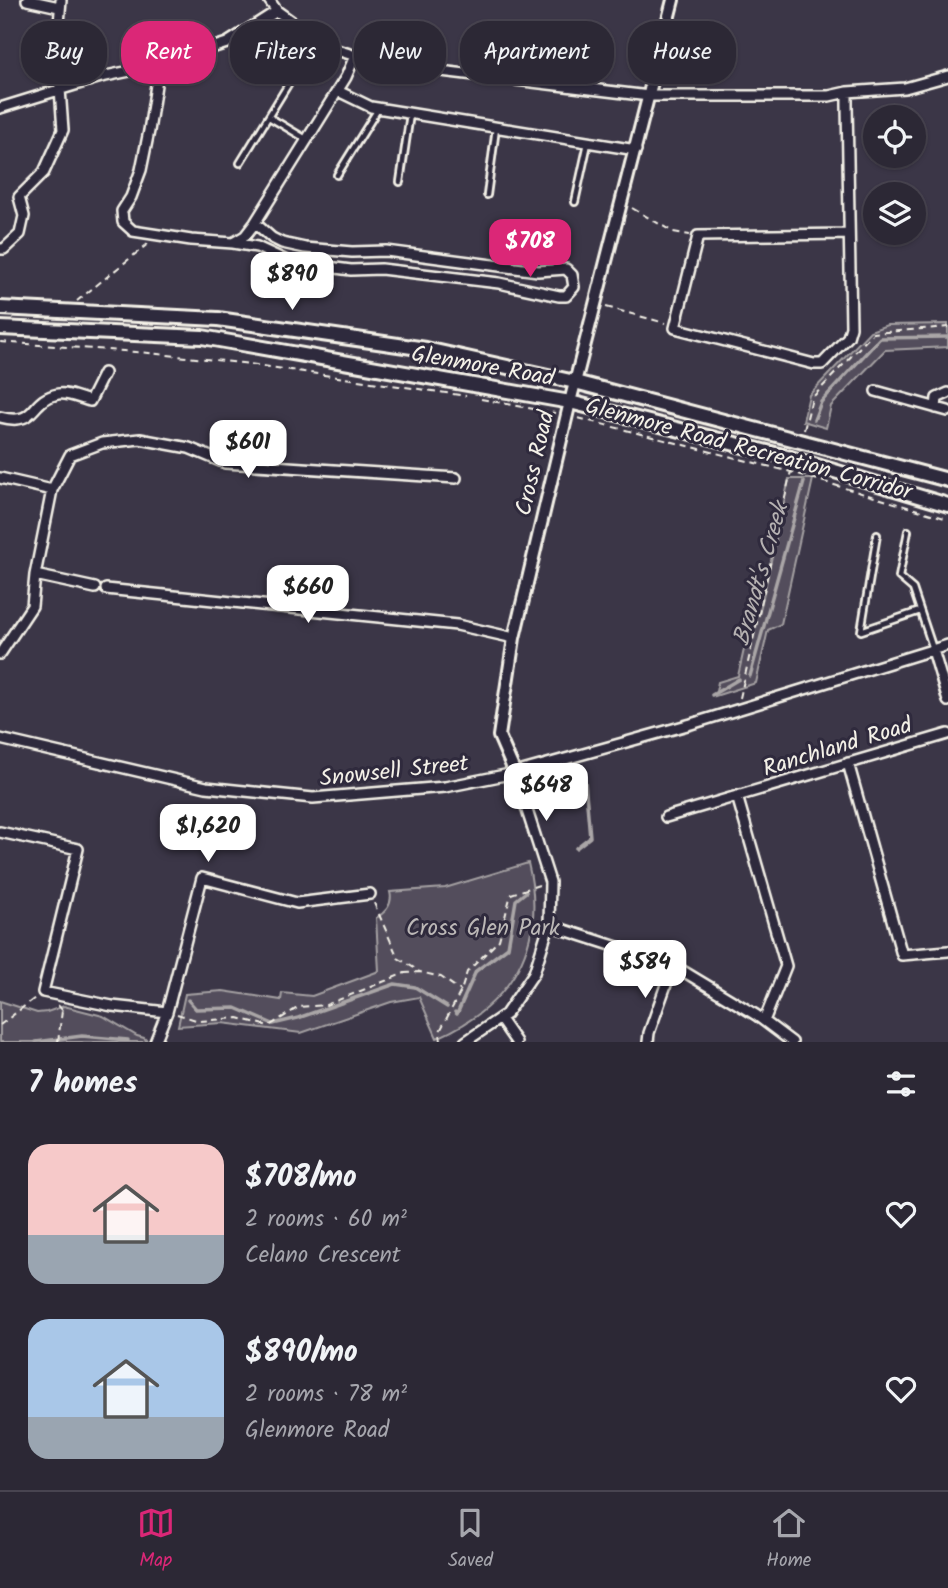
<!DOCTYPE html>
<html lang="en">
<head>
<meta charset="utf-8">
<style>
  body { margin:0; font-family:Kalam,sans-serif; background:#34303d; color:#f1f3f6; height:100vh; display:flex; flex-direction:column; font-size:26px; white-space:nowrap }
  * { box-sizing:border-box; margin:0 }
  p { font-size:23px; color:#a6a6ad }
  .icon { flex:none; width:38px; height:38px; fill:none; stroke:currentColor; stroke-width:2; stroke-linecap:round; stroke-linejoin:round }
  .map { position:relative; height:1042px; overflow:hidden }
  .details { display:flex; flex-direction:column; background:#2c2835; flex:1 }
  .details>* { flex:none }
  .banner { position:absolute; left:21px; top:21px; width:906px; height:63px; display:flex; gap:14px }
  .buttons { position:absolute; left:863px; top:105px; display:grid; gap:14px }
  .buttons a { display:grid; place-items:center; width:63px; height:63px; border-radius:50%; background:#2c2835; box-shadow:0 2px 5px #0004,0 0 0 2px #484450; font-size:35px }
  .price { position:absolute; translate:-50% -60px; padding:0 16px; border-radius:14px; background:#fff; color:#222; font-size:23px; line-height:46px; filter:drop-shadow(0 2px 4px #0008) }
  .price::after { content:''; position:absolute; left:50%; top:42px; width:21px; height:16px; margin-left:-10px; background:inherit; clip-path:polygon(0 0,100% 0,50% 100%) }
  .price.on { background:#db2777; color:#fff }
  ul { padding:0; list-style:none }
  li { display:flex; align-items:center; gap:21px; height:175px; padding:0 28px }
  li span { display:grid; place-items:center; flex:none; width:196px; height:140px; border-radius:21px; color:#555 }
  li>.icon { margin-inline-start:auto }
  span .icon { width:84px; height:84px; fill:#fffc; stroke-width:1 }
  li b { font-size:30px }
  h2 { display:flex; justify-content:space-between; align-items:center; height:84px; padding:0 28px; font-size:30px }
  .pill { padding:0 24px; border-radius:28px; background:#2c2835; box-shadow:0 2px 5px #0004,0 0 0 2px #484450; font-size:24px; line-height:63px }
  .pill.on { background:#db2777; color:#fff }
  .menu { display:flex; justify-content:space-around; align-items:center; height:98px; border-top:2px solid #484450; background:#2c2835; font-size:19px; color:#a6a6ad }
  .menu a { display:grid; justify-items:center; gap:4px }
  .menu .on { color:#db2777 }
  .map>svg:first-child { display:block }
  .green { fill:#534e5c; stroke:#a4a0a2; stroke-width:2 }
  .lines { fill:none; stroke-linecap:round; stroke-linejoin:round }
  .stream { stroke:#aaa6a7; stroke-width:3.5 }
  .service-casing { stroke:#f4f1e8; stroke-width:10 }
  .minor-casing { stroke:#f4f1e8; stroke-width:14 }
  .tertiary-casing { stroke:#f4f1e8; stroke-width:16 }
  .secondary-casing { stroke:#f4f1e8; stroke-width:18 }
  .path { stroke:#f4f1e8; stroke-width:2; stroke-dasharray:7 5; stroke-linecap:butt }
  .service { stroke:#2f2a3d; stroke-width:4.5 }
  .minor { stroke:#2f2a3d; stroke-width:9 }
  .tertiary { stroke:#2f2a3d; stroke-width:10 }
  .secondary { stroke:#2f2a3d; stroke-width:12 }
  .labels { text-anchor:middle; stroke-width:6; stroke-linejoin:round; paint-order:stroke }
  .street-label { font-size:23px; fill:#f4f1e8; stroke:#2f2a3d }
  .park-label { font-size:23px; fill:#bcb8b7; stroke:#2f2a3d }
  .water-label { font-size:24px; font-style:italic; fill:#b6b2b2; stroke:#2f2a3d }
</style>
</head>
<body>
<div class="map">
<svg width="948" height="1042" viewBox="0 0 948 1042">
  <rect width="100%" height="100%" fill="#3b3647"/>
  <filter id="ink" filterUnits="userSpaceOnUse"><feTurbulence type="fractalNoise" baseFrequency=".0143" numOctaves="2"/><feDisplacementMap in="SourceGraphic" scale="14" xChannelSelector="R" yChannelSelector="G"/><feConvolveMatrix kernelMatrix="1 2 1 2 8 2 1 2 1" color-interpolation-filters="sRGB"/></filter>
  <g filter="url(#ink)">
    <!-- green -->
    <path class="green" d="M948,324V347L885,350L831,406L826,428L803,421L809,395L870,331L887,325Z
      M789,479H813L781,624L768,630L756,683L715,696L718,682L738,676L752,614L759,615Z
      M528,863C548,944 511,1006 437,1038L419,997L391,1002L301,1033L222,1023L178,1026L185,994L223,991L281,1000L282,993L312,996L379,971L376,918C386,912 393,903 390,892L445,888Z
      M0,1001L37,1013L47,1012L64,1006L103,1016L137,1036L144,1038L148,1042H0Z"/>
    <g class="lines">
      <!-- stream -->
      <path class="stream" d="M814,420L821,402L880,338L948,337
        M750,676L804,482
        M712,695L739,679
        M576,848L590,837L584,770
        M188,1000L196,1009L236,1008L273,1024L298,1018L395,984L415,987L447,1007
        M455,1012L457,1014L476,971L508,947L516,900L526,892
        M36,1042L82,1036L128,1040"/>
      <!-- service casing -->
      <g class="service-casing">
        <path id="service" d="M269,117L306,139
          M240,163L289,83
          M337,175L378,109
          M400,182L410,114
          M487,195L496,128
          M575,202L588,143
          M908,531L899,577L913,589L933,649
          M877,535L861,631L920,611"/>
      </g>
      <!-- minor casing -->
      <g class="minor-casing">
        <path id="minor" d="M27,0L59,7
          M269,0L277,11L327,47L382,64L649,96H829L847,92L905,88L948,76
          M159,65L149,131L141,170L131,197L122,211L123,222L133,231L191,240L233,243L245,236L255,223L346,77L355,56
          M338,91L371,107L636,150
          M847,92V105L851,327L848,337L822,364H814L675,328L698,236L849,234
          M0,108L101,77L159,65L227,43L277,11
          M233,243L257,247L289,262L351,270L381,269L499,283L559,296H566L574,287L572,275L566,269L538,271L386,251L352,252L305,248L282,243L272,238L255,223
          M0,249H4L20,234L24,216L19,197L44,172L63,130L57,47L61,0
          M876,391L948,411
          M936,408L937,398L948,393
          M0,417C38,427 28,400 58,394C67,392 81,399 90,401L104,373
          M0,478L52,490L35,575L32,606L0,654
          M52,490L70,455L102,443L140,439L189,448L225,463L456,478
          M35,575L95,588
          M106,589L457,625L514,638
          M933,650L948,701
          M0,739L206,787L313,798L445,787L515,773L691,724L948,645
          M848,763L902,955L948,951
          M737,796L786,966L764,1021
          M666,817L948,734
          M0,832L78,849L43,992L112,1006L167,1012
          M549,925L673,965L756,1015L792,1042
          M500,1019L516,1042
          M155,1042L167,1012L202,878L297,903L370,894
          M465,1042L506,1014L534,973L549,925L550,882L515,773
          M648,1042L649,1033L673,965"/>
      </g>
      <!-- tertiary casing -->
      <g class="tertiary-casing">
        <path id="tertiary" d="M515,773L499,736L514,638L570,402L673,0"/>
      </g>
      <!-- secondary casing -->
      <g class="secondary-casing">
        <path id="secondary" d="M0,308L218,319L426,349L575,382L948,480
          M0,328L202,337L570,402L791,458L948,505"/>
      </g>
      <!-- path -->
      <path class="path" d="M632,208L673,232L690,235
        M77,301L149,243
        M606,307L665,323
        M0,342L149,353L242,363L466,396
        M481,399L555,413
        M578,418L791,472L948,519
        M804,430L812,398L873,333L948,327
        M740,698L791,471
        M374,903L398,958L419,971
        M58,1005L62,1010L67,1007
        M177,1014L199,1021L238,1018L269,1026L299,1007L326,1005L405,973L420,972L441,977L461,991
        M0,1025L35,998
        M58,1042L62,1011
        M441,1042L440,1031L461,991L467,972L499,940L511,894L539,885"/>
      <!-- service -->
      <use href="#service" class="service"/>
      <!-- minor -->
      <use href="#minor" class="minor"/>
      <!-- tertiary -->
      <use href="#tertiary" class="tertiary"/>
      <!-- secondary -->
      <use href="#secondary" class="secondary"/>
    </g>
  </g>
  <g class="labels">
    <!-- street labels -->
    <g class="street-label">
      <text transform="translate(483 365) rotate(10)" y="8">Glenmore Road</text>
      <text transform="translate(749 448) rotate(15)" y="8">Glenmore Road Recreation Corridor</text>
      <text transform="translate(534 463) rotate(-77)" y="8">Cross Road</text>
      <text transform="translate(837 746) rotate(-17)" y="8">Ranchland Road</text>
      <text transform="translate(394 770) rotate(-6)" y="8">Snowsell Street</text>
    </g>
    <!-- park labels -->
    <g class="park-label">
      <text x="483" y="935">Cross Glen Park</text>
    </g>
    <!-- water labels -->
    <g class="water-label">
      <text transform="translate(760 574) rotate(-74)" y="8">Brandt's Creek</text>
    </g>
  </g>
</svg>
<div class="buttons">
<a><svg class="icon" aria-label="locate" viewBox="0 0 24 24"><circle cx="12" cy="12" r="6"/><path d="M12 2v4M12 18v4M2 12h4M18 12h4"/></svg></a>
<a><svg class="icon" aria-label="layers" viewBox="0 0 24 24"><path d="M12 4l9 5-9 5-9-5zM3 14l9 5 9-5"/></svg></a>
</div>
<b class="price on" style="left:530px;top:279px">$708</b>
<b class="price" style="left:292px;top:312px">$890</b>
<b class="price" style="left:248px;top:480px">$601</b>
<b class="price" style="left:308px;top:625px">$660</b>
<b class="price" style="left:546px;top:823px">$648</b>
<b class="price" style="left:208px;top:864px">$1,620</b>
<b class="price" style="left:645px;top:1000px">$584</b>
<div class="banner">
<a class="pill">Buy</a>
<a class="pill on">Rent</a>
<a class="pill">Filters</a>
<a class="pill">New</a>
<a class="pill">Apartment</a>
<a class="pill">House</a>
</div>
</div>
<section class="details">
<h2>7 homes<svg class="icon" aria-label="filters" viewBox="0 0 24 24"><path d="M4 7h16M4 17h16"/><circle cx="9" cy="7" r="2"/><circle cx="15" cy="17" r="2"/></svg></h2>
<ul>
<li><span style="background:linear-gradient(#f6c9c9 65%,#9aa5b1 0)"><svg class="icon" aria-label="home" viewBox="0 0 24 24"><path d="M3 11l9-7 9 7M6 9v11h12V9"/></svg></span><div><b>$708/mo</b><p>2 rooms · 60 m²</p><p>Celano Crescent</p></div><svg class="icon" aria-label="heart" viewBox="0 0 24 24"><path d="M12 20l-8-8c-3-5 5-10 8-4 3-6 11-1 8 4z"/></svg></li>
<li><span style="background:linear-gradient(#a9c7e8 70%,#9aa5b1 0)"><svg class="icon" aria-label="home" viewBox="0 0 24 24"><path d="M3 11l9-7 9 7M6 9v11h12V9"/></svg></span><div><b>$890/mo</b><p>2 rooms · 78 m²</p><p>Glenmore Road</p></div><svg class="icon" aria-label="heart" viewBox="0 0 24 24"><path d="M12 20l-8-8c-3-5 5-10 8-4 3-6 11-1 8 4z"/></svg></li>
</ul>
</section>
<nav class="menu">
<a class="on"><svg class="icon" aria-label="map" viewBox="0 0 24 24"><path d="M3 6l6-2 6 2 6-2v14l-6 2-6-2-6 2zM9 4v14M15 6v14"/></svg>Map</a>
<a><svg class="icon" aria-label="saved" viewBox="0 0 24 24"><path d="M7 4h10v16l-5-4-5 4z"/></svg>Saved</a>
<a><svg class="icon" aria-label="home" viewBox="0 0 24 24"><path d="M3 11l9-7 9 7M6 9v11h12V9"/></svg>Home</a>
</nav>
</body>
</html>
